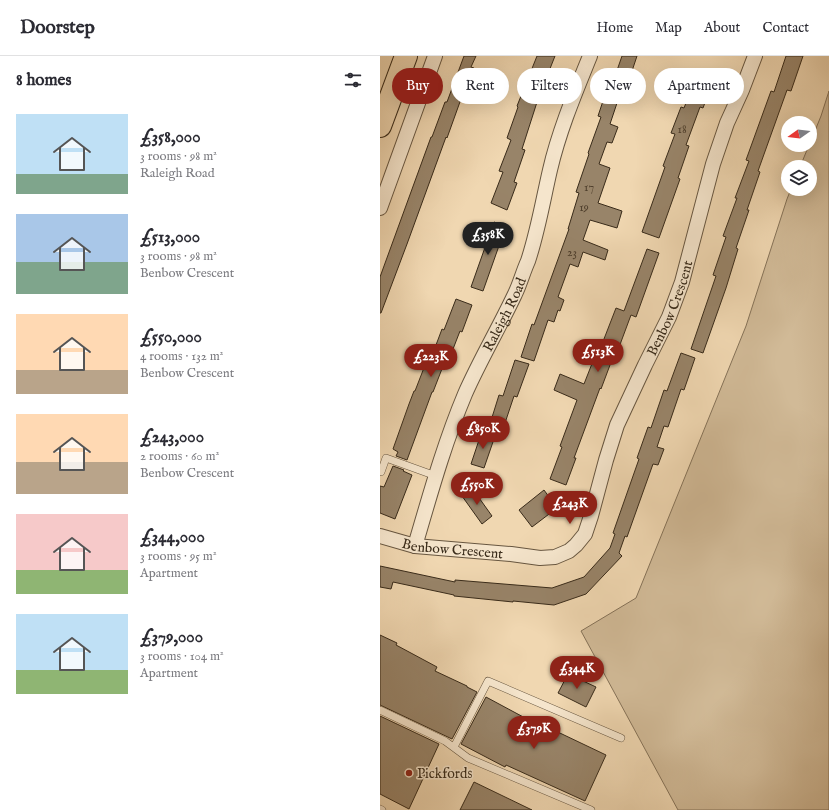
<!DOCTYPE html>
<html lang="en">
<head>
<meta charset="utf-8">
<style>
  body { margin:0; font-family:"IM FELL English",serif; background:#f2f2f3; color:#2b2b33; height:100vh; display:flex; flex-direction:column; font-size:15px; white-space:nowrap }
  * { box-sizing:border-box; margin:0 }
  p { font-size:13px; color:#7c7c81 }
  .icon { flex:none; width:22px; height:22px; fill:none; stroke:currentColor; stroke-width:2; stroke-linecap:round; stroke-linejoin:round }
  .map { position:relative; flex:1; overflow:hidden }
  .sheet { display:flex; flex-direction:column; background:#fff; width:380px }
  .sheet>* { flex:none }
  .top-card { position:absolute; left:12px; top:12px; width:377px; height:36px; display:flex; gap:8px }
  .needle { width:26px; rotate:256deg }
  .controls { position:absolute; left:401px; top:60px; display:grid; gap:8px }
  .controls a { display:grid; place-items:center; width:36px; height:36px; border-radius:50%; background:#fff; box-shadow:0 4px 16px #0002; font-size:20px }
  .price { position:absolute; translate:-50% -34px; padding:0 9px; border-radius:14px; background:#8f2418; color:#fff; font-size:13px; line-height:26px; filter:drop-shadow(0 1px 2px #0008) }
  .price::after { content:''; position:absolute; left:50%; top:24px; width:12px; height:9px; margin-left:-6px; background:inherit; clip-path:polygon(0 0,100% 0,50% 100%) }
  .price.selected { background:#222; color:#fff }
  ul { padding:0; list-style:none }
  li { display:flex; align-items:center; gap:12px; height:100px; padding:0 16px }
  li span { display:grid; place-items:center; flex:none; width:112px; height:80px; border-radius:0px; color:#555 }
  li>.icon { margin-inline-start:auto }
  span .icon { width:48px; height:48px; fill:#fffc; stroke-width:1 }
  li b { font-size:17px }
  h2 { display:flex; justify-content:space-between; align-items:center; height:48px; padding:0 16px; font-size:17px }
  .pill { padding:0 14px; border-radius:18px; background:#fff; box-shadow:0 4px 16px #0002; font-size:14px; line-height:36px }
  .pill.selected { background:#8f2418; color:#fff }
  header { display:flex; align-items:center; gap:24px; box-sizing:border-box; height:56px; padding:0 20px; background:#fff; border-bottom:1px solid #e1e1e2 }
  header strong { font-size:19px }
  nav { display:flex; gap:22px; margin-inline-start:auto; font-size:14px }
  main { display:flex; flex:1; min-height:0 }
  .map>svg:first-child { display:block }
  .green { fill:#d1ba97; stroke:#857258 }
  .building { fill:#988469; stroke:#392b1a }
  .lines { fill:none; stroke-linecap:round; stroke-linejoin:round }
  .lane-casing { stroke:#675640; stroke-width:8 }
  .street-casing { stroke:#675640; stroke-width:16 }
  .primary-casing { stroke:#392b1a; stroke-width:24 }
  .lane { stroke:#f5e5cc; stroke-width:7 }
  .street { stroke:#f5e5cc; stroke-width:14 }
  .primary { stroke:#f0d7b1; stroke-width:22 }
  .poi-dot { fill:#8f2418; stroke:#f5e5cc; stroke-width:1.5 }
  .labels { text-anchor:middle; stroke-width:3; stroke-linejoin:round; paint-order:stroke }
  .number-label { font-size:12px; fill:#51412e }
  .street-label { font-size:14px; fill:#392b1a; stroke:#f5e5cc }
  .poi-label { font-size:14px; fill:#392b1a; stroke:#f5e5cc; text-anchor:start }
</style>
</head>
<body>
<header>
<strong>Doorstep</strong>
<nav><a>Home</a><a>Map</a><a>About</a><a>Contact</a></nav>
</header>
<main>
<section class="sheet">
<h2>8 homes<svg class="icon" aria-label="filters" viewBox="0 0 24 24"><path d="M4 7h16M4 17h16"/><circle cx="9" cy="7" r="2"/><circle cx="15" cy="17" r="2"/></svg></h2>
<ul>
<li><span style="background:linear-gradient(#bfe0f5 75%,#7fa58c 0)"><svg class="icon" aria-label="home" viewBox="0 0 24 24"><path d="M3 11l9-7 9 7M6 9v11h12V9"/></svg></span><div><b>£358,000</b><p>3 rooms · 98 m²</p><p>Raleigh Road</p></div></li>
<li><span style="background:linear-gradient(#a9c7e8 60%,#7fa58c 0)"><svg class="icon" aria-label="home" viewBox="0 0 24 24"><path d="M3 11l9-7 9 7M6 9v11h12V9"/></svg></span><div><b>£513,000</b><p>3 rooms · 98 m²</p><p>Benbow Crescent</p></div></li>
<li><span style="background:linear-gradient(#ffd9b3 70%,#b9a48a 0)"><svg class="icon" aria-label="home" viewBox="0 0 24 24"><path d="M3 11l9-7 9 7M6 9v11h12V9"/></svg></span><div><b>£550,000</b><p>4 rooms · 132 m²</p><p>Benbow Crescent</p></div></li>
<li><span style="background:linear-gradient(#ffd9b3 60%,#b9a48a 0)"><svg class="icon" aria-label="home" viewBox="0 0 24 24"><path d="M3 11l9-7 9 7M6 9v11h12V9"/></svg></span><div><b>£243,000</b><p>2 rooms · 60 m²</p><p>Benbow Crescent</p></div></li>
<li><span style="background:linear-gradient(#f6c9c9 70%,#8fb573 0)"><svg class="icon" aria-label="home" viewBox="0 0 24 24"><path d="M3 11l9-7 9 7M6 9v11h12V9"/></svg></span><div><b>£344,000</b><p>3 rooms · 95 m²</p><p>Apartment</p></div></li>
<li><span style="background:linear-gradient(#bfe0f5 70%,#8fb573 0)"><svg class="icon" aria-label="home" viewBox="0 0 24 24"><path d="M3 11l9-7 9 7M6 9v11h12V9"/></svg></span><div><b>£379,000</b><p>3 rooms · 104 m²</p><p>Apartment</p></div></li>
</ul>
</section>
<div class="map">
<svg width="449" height="754" viewBox="0 0 449 754">
  <rect width="100%" height="100%" fill="#f0d7b1"/>
  <filter id="stains"><feTurbulence type="fractalNoise" baseFrequency=".005" numOctaves="4"/><feColorMatrix values="0 0 0 0 .2 0 0 0 0 .09 0 0 0 0 .02 0 0 0 .5 -.17"/></filter>
  <radialGradient id="worn" r=".72"><stop offset=".6" stop-color="#630" stop-opacity="0"/><stop offset="1" stop-color="#630" stop-opacity=".3"/></radialGradient>
  <!-- green -->
  <path class="green" d="M449,35V754H298L201,575L256,542L366,270L407,143L411,133H430V111H420L429,89H430V87L441,60Z"/>
  <!-- building -->
  <path class="building" d="M84,0H96L91,11L94,12L83,43H81L67,82L66,81L27,188L1,257H0V221L51,81H52L65,46H67Z
    M157,0H175L158,43L142,93L145,94L134,126L137,127L127,154L111,147L123,116L119,115L131,84L127,82L138,51L137,50Z
    M242,0H257L248,27L234,23Z
    M406,0H423L411,35L407,34L378,115L380,116L367,154H369L356,192L358,193L346,232L323,297L311,293L336,220L333,219L346,181L343,180L357,142H355L369,105L366,104L391,35L394,36Z
    M317,19L333,25L323,52L320,51L306,89L309,90L298,122L300,123L279,182L262,176L285,111L283,110L295,78L291,77L301,51L304,52Z
    M229,27L242,32L230,68L238,71L232,87L227,86L219,108L230,112L218,147L242,155L237,172L210,164L203,184L228,194L225,204L203,196L198,211L190,208L178,241L184,244L180,255L178,254L174,266L168,264L154,305L141,301L152,268L154,269L189,173H188L199,137L196,136L209,98L208,97L221,61L218,60Z
    M114,166L126,170L103,235L91,231Z
    M267,193L279,197L256,261L251,259L235,302L233,301L221,333L220,332L194,402H196L186,429L170,423L182,391L180,390L197,344L174,334L180,318L204,328L215,300L217,301L236,252L244,255Z
    M76,243L92,249L82,276L80,275L68,306L65,305L53,336H52L27,404L16,400L18,396L13,393L29,348L34,335H35L47,304L50,305L62,273L64,274Z
    M301,297L315,302L304,334L301,333L288,371L284,370L277,391L284,393L278,409L273,408L247,481L245,480L239,497L242,500L206,538L174,549L133,545V546L74,540V539L13,526L11,533L0,531V510L75,526V524L172,532L204,521L230,492L235,478L233,477L259,403L257,402L268,371L271,372L284,334L287,335Z
    M135,304L149,308L137,341L134,340L122,376L109,371L119,339L123,340Z
    M102,375L115,380L104,412L91,408Z
    M13,410L24,414L23,415L32,419L15,463L0,457V430L4,431Z
    M92,432L112,460L102,468L82,440Z
    M164,434L177,452L152,471L139,454Z
    M0,579L17,587L16,589L57,611L55,615L87,630V631L97,636L72,683L0,649Z
    M188,618L216,631L206,651L178,637Z
    M106,641L160,670L161,668L226,699L205,745L126,709L125,711L81,688Z
    M0,660L59,688L29,753L0,738Z
    M94,726L152,754H80Z"/>
  <g class="lines">
    <!-- lane casing -->
    <g class="lane-casing">
      <path id="lane" d="M1,416L6,402L56,420
        M0,654L65,685L88,702L211,754
        M74,691L108,625L241,682
        M0,753L2,754"/>
    </g>
    <!-- street casing -->
    <g class="street-casing">
      <g id="street">
        <path d="M0,152L55,0"/>
        <path id="s1" d="M0,480L35,490L131,498L160,502L175,501L189,495L196,489L205,478L211,460L226,404L237,369L265,309L289,261L302,226L333,108L347,67L362,34L375,0"/>
        <path id="s2" d="M35,490C50,439 64,388 85,338C100,304 119,272 135,238C140,228 143,216 148,205C158,175 163,144 170,114C179,75 195,37 210,0"/>
      </g>
    </g>
    <!-- primary casing -->
    <g class="primary-casing">
      <path id="primary" d="M0,70L26,0"/>
    </g>
    <!-- lane -->
    <use href="#lane" class="lane"/>
    <!-- street -->
    <use href="#street" class="street"/>
    <!-- primary -->
    <use href="#primary" class="primary"/>
  </g>
  <!-- markers -->
  <circle class="poi-dot" cx="29" cy="717" r="4"/>
  <g class="labels">
    <!-- number labels -->
    <g class="number-label">
      <text x="302" y="77">18</text>
      <text x="209" y="135">17</text>
      <text x="204" y="155">19</text>
      <text x="192" y="200">23</text>
    </g>
    <!-- street labels -->
    <g class="street-label">
      <text dy="5" stroke="none"><textPath href="#s1" startOffset="458">Benbow Crescent</textPath></text>
      <text dy="5" stroke="none"><textPath href="#s2" startOffset="249">Raleigh Road</textPath></text>
      <text dy="5" stroke="none"><textPath href="#s1" startOffset="74">Benbow Crescent</textPath></text>
    </g>
    <!-- poi labels -->
    <g class="poi-label">
      <text x="37" y="722">Pickfords</text>
    </g>
  </g>
  <rect width="100%" height="100%" filter="url(#stains)"/>
  <rect width="100%" height="100%" fill="url(#worn)"/>
</svg>
<div class="controls">
<a><svg class="needle" viewBox="-14 -14 28 28"><path d="M0-13l5 13h-10z" fill="#e53935"/><path d="M0 13l5-13h-10z" fill="#7c7c81"/></svg></a>
<a><svg class="icon" aria-label="layers" viewBox="0 0 24 24"><path d="M12 4l9 5-9 5-9-5zM3 14l9 5 9-5"/></svg></a>
</div>
<b class="price selected" style="left:108px;top:200px">£358K</b>
<b class="price" style="left:218px;top:317px">£513K</b>
<b class="price" style="left:51px;top:322px">£223K</b>
<b class="price" style="left:103px;top:394px">£850K</b>
<b class="price" style="left:97px;top:450px">£550K</b>
<b class="price" style="left:190px;top:469px">£243K</b>
<b class="price" style="left:197px;top:634px">£344K</b>
<b class="price" style="left:154px;top:694px">£379K</b>
<div class="top-card">
<a class="pill selected">Buy</a>
<a class="pill">Rent</a>
<a class="pill">Filters</a>
<a class="pill">New</a>
<a class="pill">Apartment</a>
</div>
</div>
</main>
</body>
</html>
